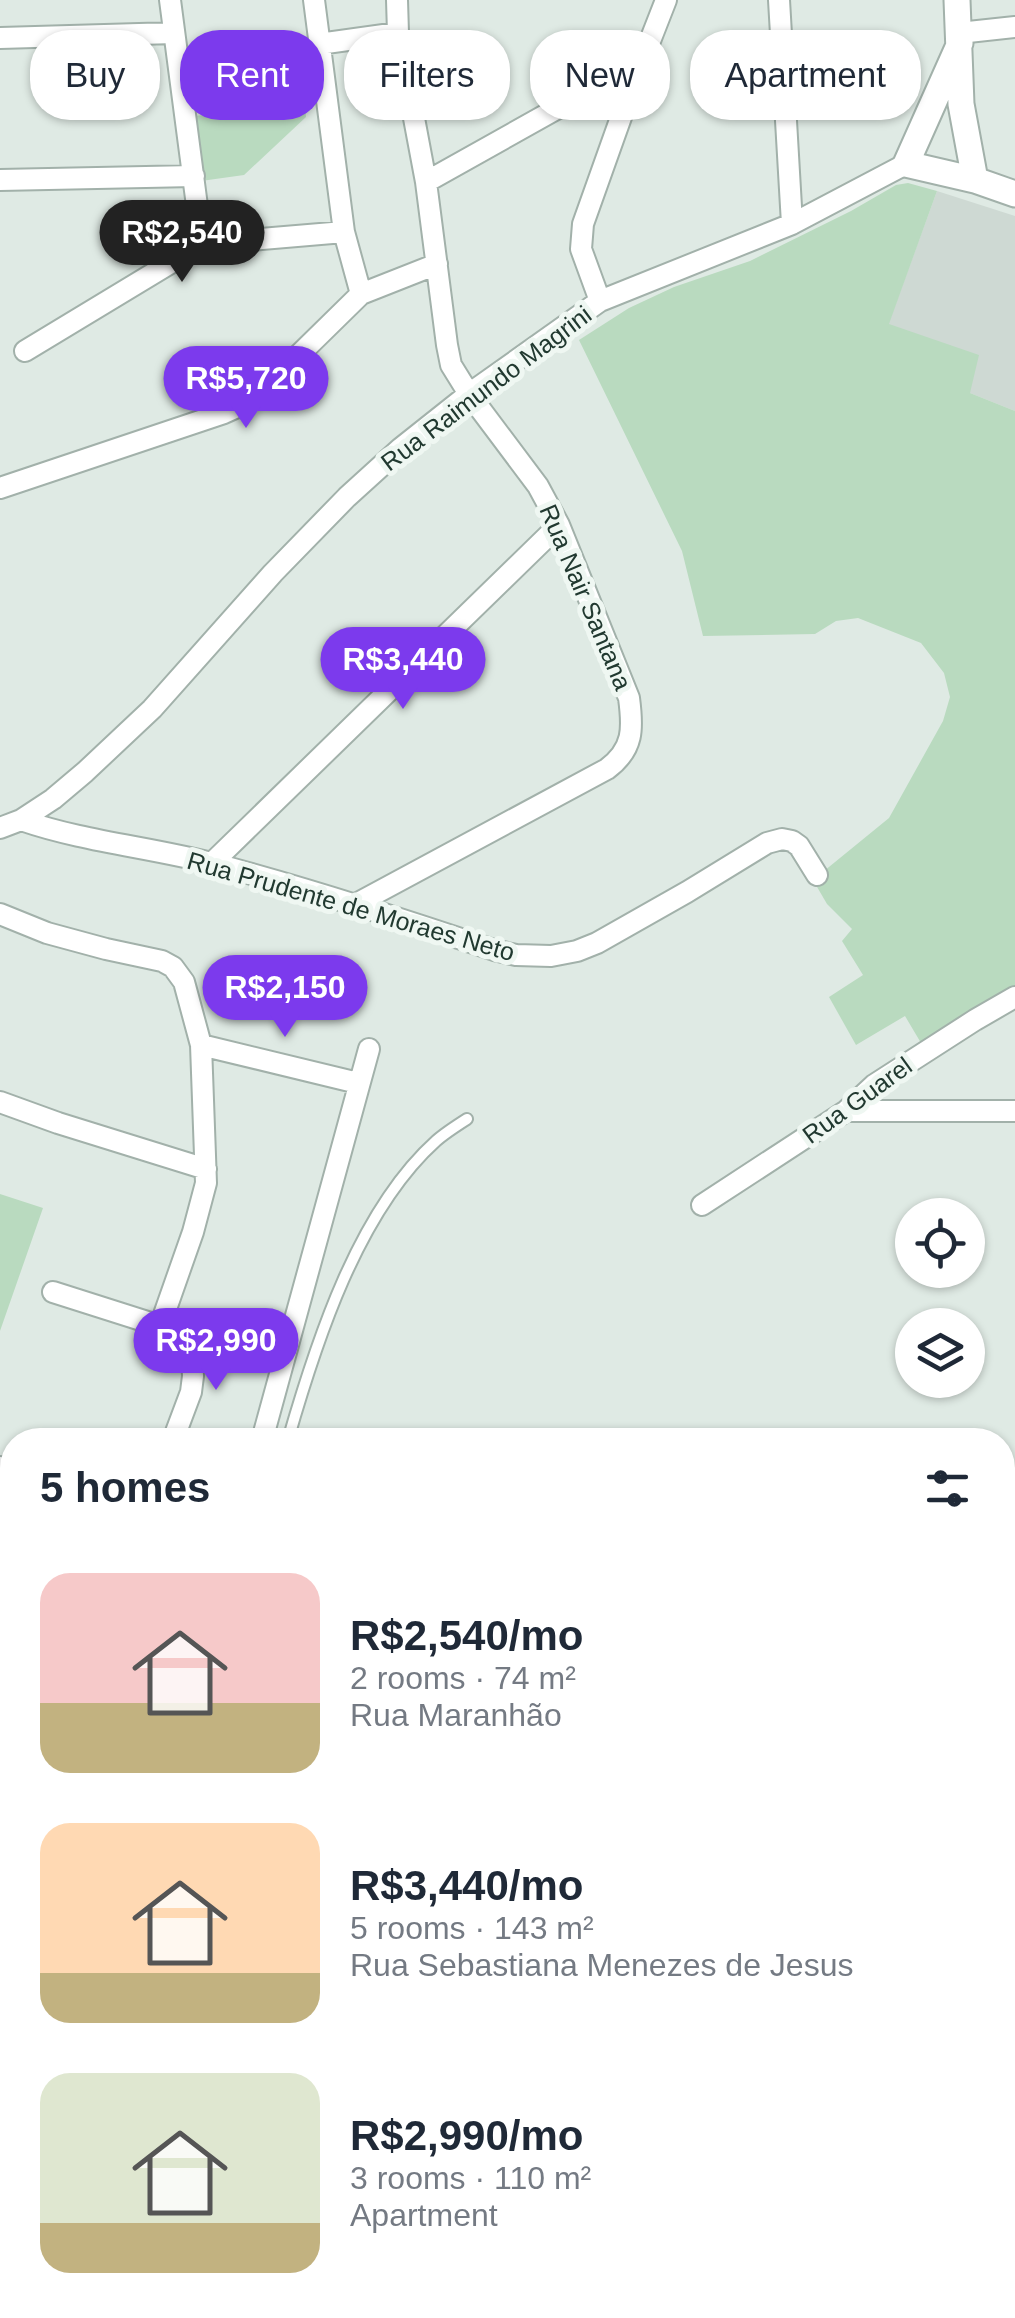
<!DOCTYPE html>
<html lang="en">
<head>
<meta charset="utf-8">
<style>
  body { margin:0; font-family:Arial,sans-serif; background:#f2f2f3; color:#1f2937; height:100vh; display:flex; flex-direction:column; font-size:38px; white-space:nowrap }
  * { box-sizing:border-box; margin:0 }
  p { font-size:32px; color:#747a83 }
  .icon { flex:none; width:55px; height:55px; fill:none; stroke:currentColor; stroke-width:2; stroke-linecap:round; stroke-linejoin:round }
  .map { position:relative; flex:1; overflow:hidden }
  .sheet { position:absolute; left:0px; top:1428px; width:1015px; height:892px; display:flex; flex-direction:column; background:#fff; border-radius:40px 40px 0 0; box-shadow:0 2px 8px #0004 }
  .sheet>* { flex:none }
  .hud { position:absolute; left:30px; top:30px; width:955px; height:90px; display:flex; gap:20px }
  .tools { position:absolute; left:895px; top:1198px; display:grid; gap:20px }
  .tools a { display:grid; place-items:center; width:90px; height:90px; border-radius:50%; background:#fff; box-shadow:0 2px 8px #0004; font-size:50px }
  .price { position:absolute; translate:-50% -85px; padding:0 22px; border-radius:35px; background:#7c3aed; color:#fff; font-size:32px; line-height:65px; filter:drop-shadow(0 2px 5px #0008) }
  .price::after { content:''; position:absolute; left:50%; top:60px; width:30px; height:22px; margin-left:-15px; background:inherit; clip-path:polygon(0 0,100% 0,50% 100%) }
  .price.selected { background:#222; color:#fff }
  ul { padding:0; list-style:none }
  li { display:flex; align-items:center; gap:30px; height:250px; padding:0 40px }
  li span { display:grid; place-items:center; flex:none; width:280px; height:200px; border-radius:30px; color:#555 }
  li>.icon { margin-inline-start:auto }
  span .icon { width:120px; height:120px; fill:#fffc; stroke-width:1 }
  li b { font-size:42px }
  h2 { display:flex; justify-content:space-between; align-items:center; height:120px; padding:0 40px; font-size:42px }
  .tag { padding:0 35px; border-radius:40px; background:#fff; box-shadow:0 2px 8px #0004; font-size:35px; line-height:90px }
  .tag.selected { background:#7c3aed; color:#fff }
  .map>svg:first-child { display:block }
  .built { fill:#ced9d3 }
  .green { fill:#b9dabf }
  .lines { fill:none; stroke-linecap:round; stroke-linejoin:round }
  .service-casing { stroke:#a2b1aa; stroke-width:14 }
  .minor-casing { stroke:#a2b1aa; stroke-width:24 }
  .tertiary-casing { stroke:#a2b1aa; stroke-width:29 }
  .secondary-casing { stroke:#9fb5ab; stroke-width:34 }
  .service { stroke:#fff; stroke-width:10 }
  .minor { stroke:#fff; stroke-width:20 }
  .tertiary { stroke:#fff; stroke-width:25 }
  .secondary { stroke:#fff; stroke-width:30 }
  .rail-casing { stroke:#5b756b; stroke-width:10 }
  .rail { stroke:#eff7f2; stroke-width:6; stroke-dasharray:19; stroke-linecap:butt }
  .labels { text-anchor:middle; stroke-width:10; stroke-linejoin:round; paint-order:stroke }
  .street-label { font-size:25px; fill:#213930; stroke:#eff7f2 }
</style>
</head>
<body>
<div class="map">
<svg width="1015" height="2318" viewBox="0 0 1015 2318">
  <rect width="100%" height="100%" fill="#dfeae4"/>
  <!-- built -->
  <path class="built" d="M937,191L1015,216V411L970,393L888,325Z"/>
  <!-- green -->
  <path class="green" d="M257,76L302,77L306,117L244,175L201,181L194,116L214,114L237,85Z
    M908,183L937,191L889,324L979,355L970,393L1015,411V990L921,1043L905,1016L856,1045L829,997L863,975L842,941L852,929L827,904L813,880L889,818L943,721L950,697L944,673L921,643L858,618L836,621L815,634L703,636L682,551L579,340L629,308L674,287L750,261L851,211L896,185Z
    M0,1194L43,1208L0,1331Z
    M516,2308H703L705,2318H525Z"/>
  <g class="lines">
    <!-- service casing -->
    <g class="service-casing">
      <path id="service" d="M288,1440C316,1342 358,1211 436,1141C445,1133 456,1126 467,1119"/>
    </g>
    <!-- minor casing -->
    <g class="minor-casing">
      <path id="minor" d="M170,0L202,244
        M314,0L344,232L361,294
        M779,0L792,224
        M959,33L1015,27
        M0,38L174,33
        M319,44L398,33
        M0,180L194,176
        M426,182L567,103L593,95L630,92
        M600,301L581,249L583,224L630,92L666,0
        M25,351L202,244L344,232
        M0,488L224,413L244,404L260,393L361,294L437,264
        M21,820C85,842 150,847 215,864C310,889 402,919 494,950L516,955L551,956L577,951L597,943L687,892L767,843L782,839L792,841L799,846L817,875
        M0,828L21,820L53,799L85,772L152,709L273,573L347,497L401,448L469,394L600,301L792,224L906,164
        M212,863L559,525
        M356,904L607,769C634,749 633,728 629,698L559,525L538,486L469,394L451,365L447,345L426,182L398,33L397,0
        M0,914L47,933L106,949L162,961L173,967L184,982L201,1045L206,1183L193,1232L160,1326
        M201,1045L358,1083
        M0,1102L58,1123L206,1169
        M846,1111H1015
        M702,1205L846,1111L874,1085L975,1020L1015,997
        M53,1292L160,1326L186,1348L192,1360L193,1376L191,1392L173,1440
        M262,1440L369,1049
        M0,1467L12,1471
        M0,1663L12,1667
        M0,1846L12,1851
        M1002,1856L1015,1855
        M0,1953L12,1916
        M0,2041L12,2045
        M900,2308L902,2318"/>
    </g>
    <!-- tertiary casing -->
    <g class="tertiary-casing">
      <path id="tertiary" d="M957,0L961,104L975,180
        M960,43L906,164L975,180L1015,194"/>
    </g>
    <!-- secondary casing -->
    <g class="secondary-casing">
      <path id="secondary" d="M0,2211L12,2228
        M74,2308L82,2318"/>
    </g>
    <!-- service -->
    <use href="#service" class="service"/>
    <!-- minor -->
    <use href="#minor" class="minor"/>
    <!-- tertiary -->
    <use href="#tertiary" class="tertiary"/>
    <!-- secondary -->
    <use href="#secondary" class="secondary"/>
    <!-- rail casing -->
    <g class="rail-casing">
      <path id="rail" d="M0,2287L12,2304"/>
    </g>
    <!-- rail -->
    <use href="#rail" class="rail"/>
  </g>
  <g class="labels">
    <!-- street labels -->
    <g class="street-label">
      <text transform="translate(486 388) rotate(-37)" y="9">Rua Raimundo Magrini</text>
      <text transform="translate(586 597) rotate(67)" y="9">Rua Nair Santana</text>
      <text transform="translate(351 906) rotate(16)" y="9">Rua Prudente de Moraes Neto</text>
      <text transform="translate(857 1100) rotate(-36)" y="9">Rua Guarel</text>
    </g>
  </g>
</svg>
<div class="tools">
<a><svg class="icon" aria-label="locate" viewBox="0 0 24 24"><circle cx="12" cy="12" r="6"/><path d="M12 2v4M12 18v4M2 12h4M18 12h4"/></svg></a>
<a><svg class="icon" aria-label="layers" viewBox="0 0 24 24"><path d="M12 4l9 5-9 5-9-5zM3 14l9 5 9-5"/></svg></a>
</div>
<b class="price selected" style="left:182px;top:285px">R$2,540</b>
<b class="price" style="left:246px;top:431px">R$5,720</b>
<b class="price" style="left:403px;top:712px">R$3,440</b>
<b class="price" style="left:285px;top:1040px">R$2,150</b>
<b class="price" style="left:216px;top:1393px">R$2,990</b>
<div class="hud">
<a class="tag">Buy</a>
<a class="tag selected">Rent</a>
<a class="tag">Filters</a>
<a class="tag">New</a>
<a class="tag">Apartment</a>
</div>
<section class="sheet">
<h2>5 homes<svg class="icon" aria-label="filters" viewBox="0 0 24 24"><path d="M4 7h16M4 17h16"/><circle cx="9" cy="7" r="2"/><circle cx="15" cy="17" r="2"/></svg></h2>
<ul>
<li><span style="background:linear-gradient(#f6c9c9 65%,#c2b280 0)"><svg class="icon" aria-label="home" viewBox="0 0 24 24"><path d="M3 11l9-7 9 7M6 9v11h12V9"/></svg></span><div><b>R$2,540/mo</b><p>2 rooms · 74 m²</p><p>Rua Maranhão</p></div></li>
<li><span style="background:linear-gradient(#ffd9b3 75%,#c2b280 0)"><svg class="icon" aria-label="home" viewBox="0 0 24 24"><path d="M3 11l9-7 9 7M6 9v11h12V9"/></svg></span><div><b>R$3,440/mo</b><p>5 rooms · 143 m²</p><p>Rua Sebastiana Menezes de Jesus</p></div></li>
<li><span style="background:linear-gradient(#dfe7d0 75%,#c2b280 0)"><svg class="icon" aria-label="home" viewBox="0 0 24 24"><path d="M3 11l9-7 9 7M6 9v11h12V9"/></svg></span><div><b>R$2,990/mo</b><p>3 rooms · 110 m²</p><p>Apartment</p></div></li>
</ul>
</section>
</div>
</body>
</html>
